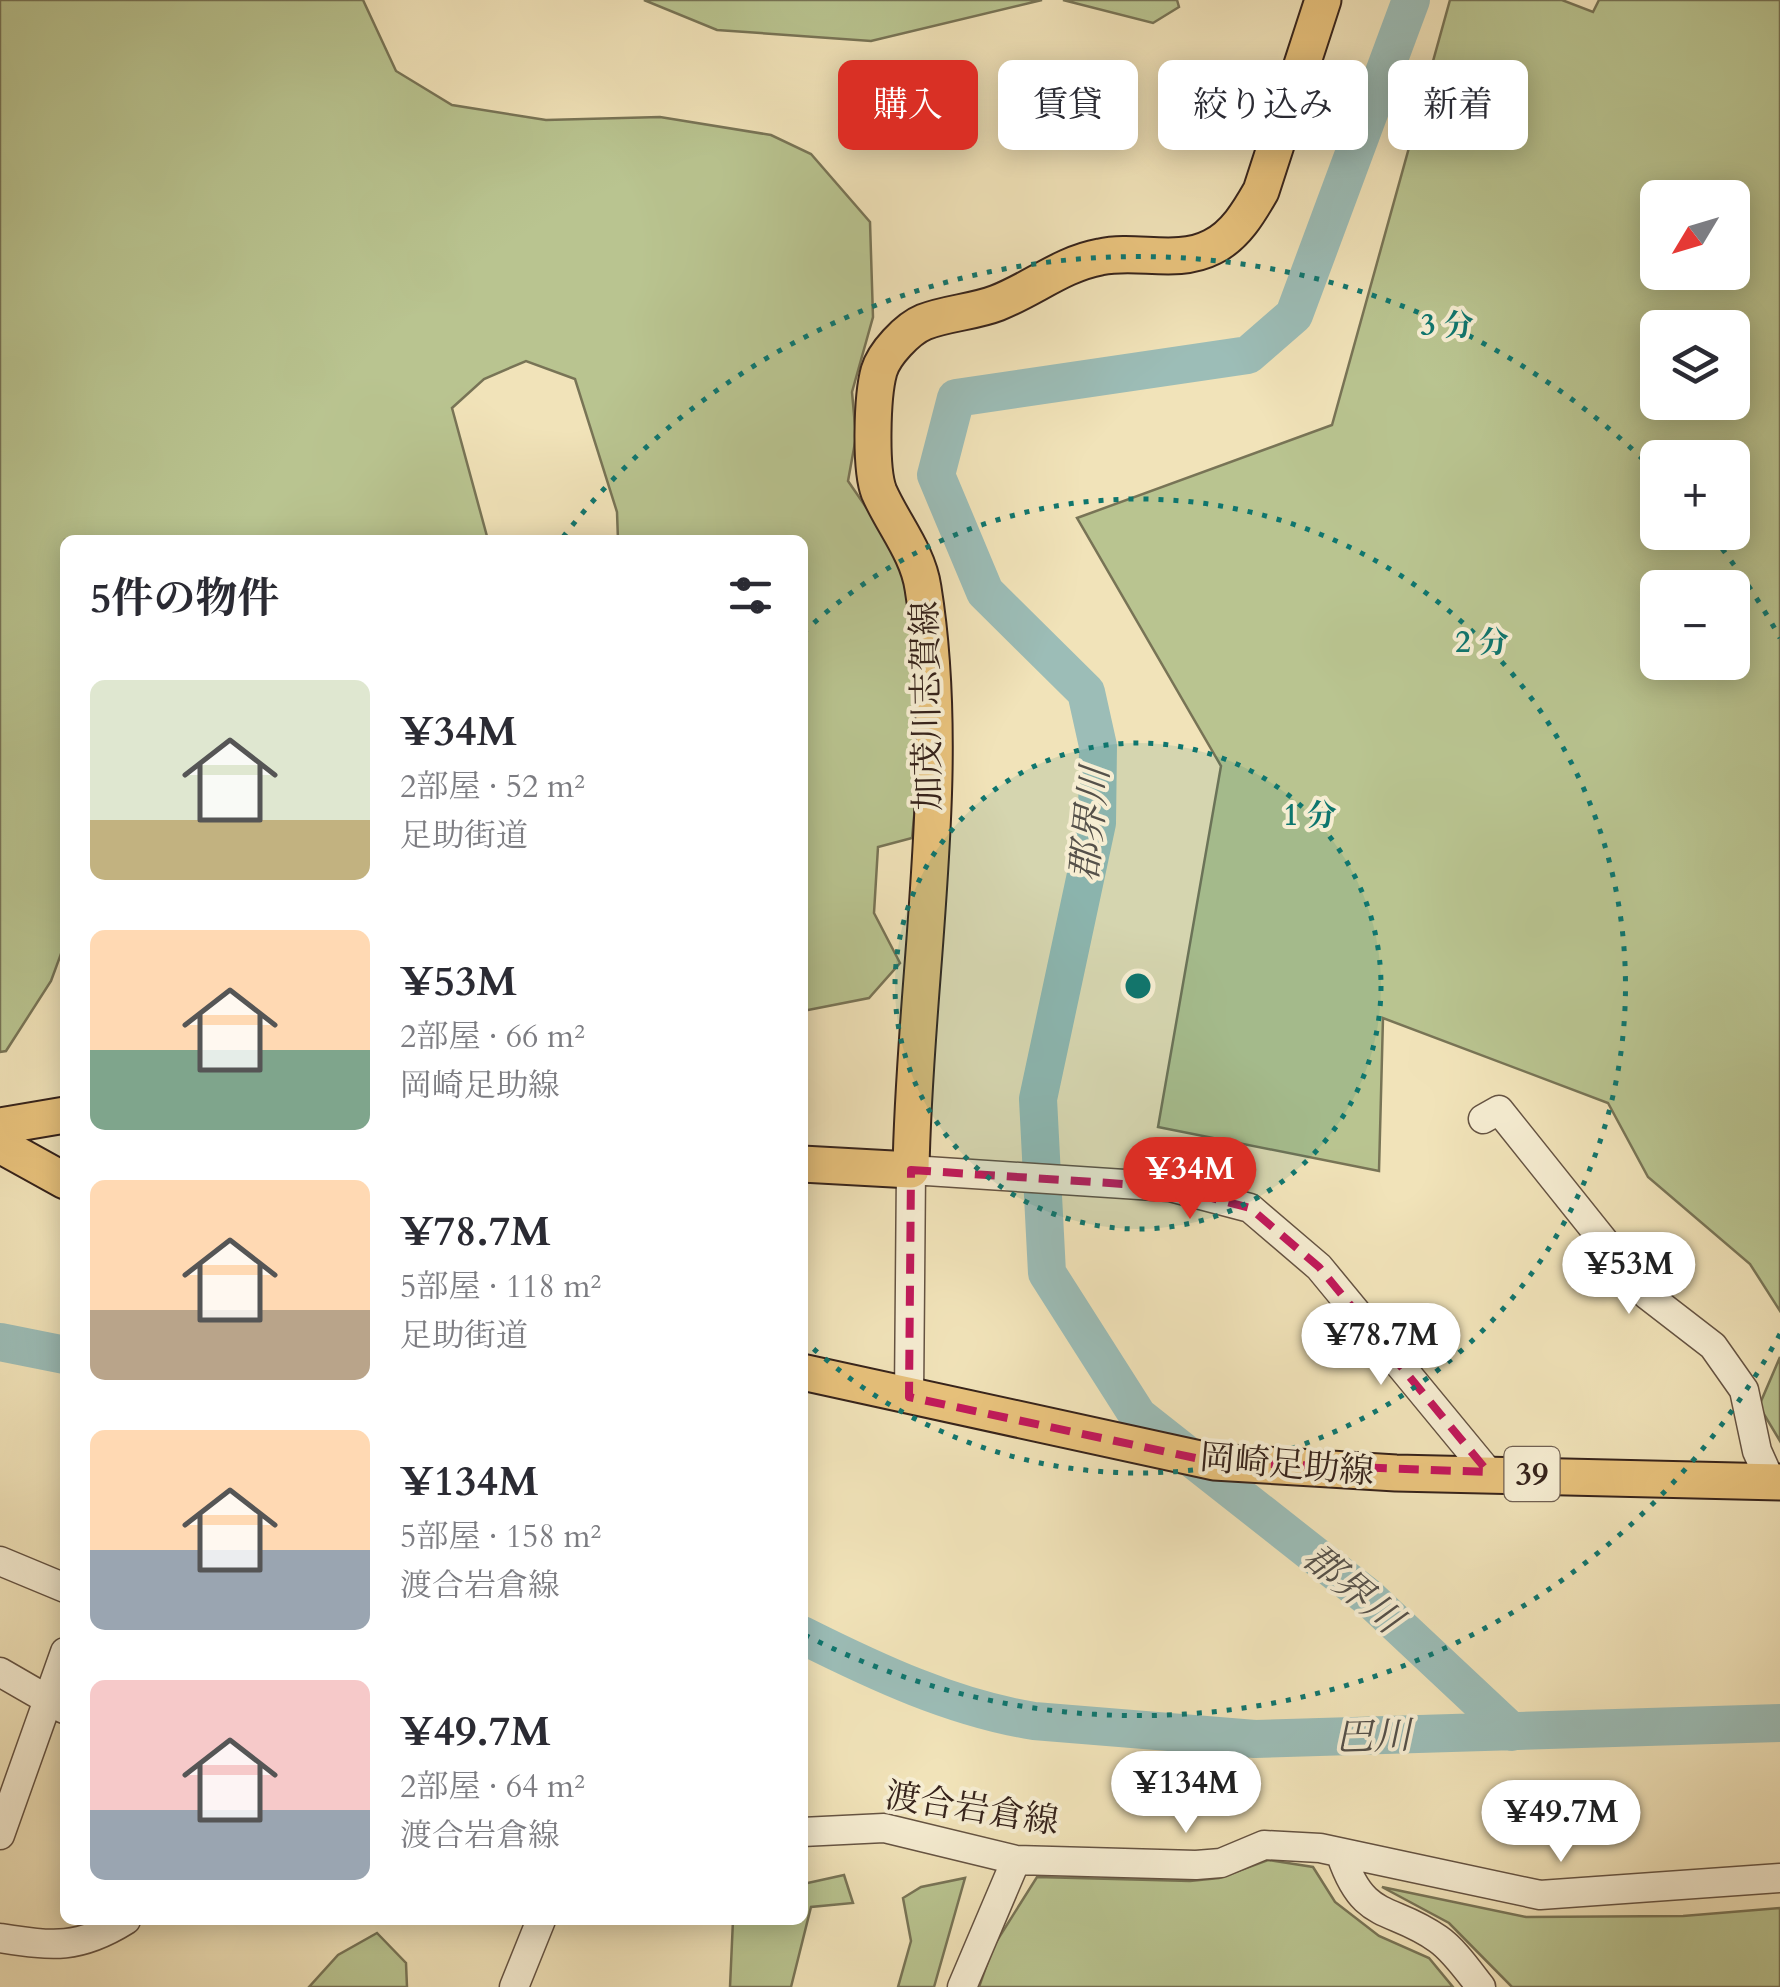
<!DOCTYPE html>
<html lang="ja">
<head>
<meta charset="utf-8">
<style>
  body { margin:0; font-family:Cardo,"Noto Serif JP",serif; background:#f2f2f3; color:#2b2b33; height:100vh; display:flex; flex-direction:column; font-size:38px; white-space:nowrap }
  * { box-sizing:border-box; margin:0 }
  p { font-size:32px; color:#7c7c81 }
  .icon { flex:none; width:55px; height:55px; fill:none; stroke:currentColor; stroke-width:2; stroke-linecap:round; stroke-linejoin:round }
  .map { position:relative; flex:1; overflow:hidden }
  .side { position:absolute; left:60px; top:535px; width:748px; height:1390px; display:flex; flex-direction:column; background:#fff; border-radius:15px; box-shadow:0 5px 25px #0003 }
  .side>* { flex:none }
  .banner { position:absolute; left:838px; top:60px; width:792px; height:90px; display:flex; gap:20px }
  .needle { width:65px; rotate:232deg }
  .buttons { position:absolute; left:1640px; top:180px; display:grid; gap:20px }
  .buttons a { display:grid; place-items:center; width:110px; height:110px; border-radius:15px; background:#fff; box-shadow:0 5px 25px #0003; font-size:50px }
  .price { position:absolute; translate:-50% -85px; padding:0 22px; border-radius:35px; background:#fff; color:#222; font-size:32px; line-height:65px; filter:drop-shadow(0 2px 5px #0008) }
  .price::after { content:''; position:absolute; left:50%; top:60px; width:30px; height:22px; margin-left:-15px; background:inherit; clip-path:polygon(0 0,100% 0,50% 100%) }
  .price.selected { background:#d93025; color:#fff }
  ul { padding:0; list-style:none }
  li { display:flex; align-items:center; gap:30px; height:250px; padding:0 30px }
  li span { display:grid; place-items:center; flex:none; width:280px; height:200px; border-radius:15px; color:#555 }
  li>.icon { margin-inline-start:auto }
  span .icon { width:120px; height:120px; fill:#fffc; stroke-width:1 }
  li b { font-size:42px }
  h2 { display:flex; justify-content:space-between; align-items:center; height:120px; padding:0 30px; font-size:42px }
  .pill { padding:0 35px; border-radius:15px; background:#fff; box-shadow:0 5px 25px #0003; font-size:35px; line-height:90px }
  .pill.selected { background:#d93025; color:#fff }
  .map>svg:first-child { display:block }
  .green { fill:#b9c490; stroke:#787456; stroke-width:2.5; fill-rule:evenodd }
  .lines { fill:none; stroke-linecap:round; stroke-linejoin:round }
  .river { stroke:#9cbdb7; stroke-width:38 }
  .minor-casing { stroke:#655342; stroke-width:31 }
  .major-casing { stroke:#36231b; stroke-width:39 }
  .minor { stroke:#f6edd2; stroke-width:28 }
  .major { stroke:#e8c27c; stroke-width:35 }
  .marked { fill:none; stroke:#c2185b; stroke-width:8; stroke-dasharray:20 12; stroke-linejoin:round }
  .ring { fill:none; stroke:#0f766e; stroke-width:5; stroke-dasharray:5 10 }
  .labels { text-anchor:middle; stroke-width:8; stroke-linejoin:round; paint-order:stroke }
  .shield { fill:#f6edd2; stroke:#706052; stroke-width:2.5 }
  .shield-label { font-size:32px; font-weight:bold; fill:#36231b }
  .street-label { font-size:35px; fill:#36231b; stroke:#f6edd2 }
  .water-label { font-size:38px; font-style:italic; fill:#55514a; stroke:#f6edd2 }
  .centre { fill:#0f766e; stroke:#f6edd2; stroke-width:5 }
  .ring-label { font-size:30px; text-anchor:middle; font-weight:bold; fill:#0f766e; stroke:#f6edd2; stroke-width:8; stroke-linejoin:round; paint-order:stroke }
</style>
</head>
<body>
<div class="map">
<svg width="1780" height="1987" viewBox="0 0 1780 1987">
  <rect width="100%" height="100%" fill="#f1e3b9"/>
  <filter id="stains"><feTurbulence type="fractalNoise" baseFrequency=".002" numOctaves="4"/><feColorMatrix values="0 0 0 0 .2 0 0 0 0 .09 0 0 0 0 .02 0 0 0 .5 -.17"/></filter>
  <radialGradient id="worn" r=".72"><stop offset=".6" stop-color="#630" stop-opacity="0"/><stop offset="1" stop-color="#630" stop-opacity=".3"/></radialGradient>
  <!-- green -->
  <path class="green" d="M0,0H363L396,71L452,105L546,120L660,117L771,135L811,154L870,222L873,317L852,392L856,437L848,481L905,564L922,644L921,745L912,838L878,847L874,913L900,963L869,998L803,1011L802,540H618L617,512L575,379L526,361L484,379L452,408L488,540H65V943L51,981L6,1051L0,1052Z
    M644,0H1042L871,41L717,30Z
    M1063,0H1177L1179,7L1153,23Z
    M1450,0H1562L1593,12L1599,0H1780V1311L1750,1264L1648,1177L1608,1103L1383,1018L1379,1171L1158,1127L1221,766L1077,518L1332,425ZM1658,198H1732V272H1658ZM1658,328H1732V402H1658ZM1658,458H1732V532H1658ZM1658,588H1732V662H1658Z
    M1780,1357V1441L1759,1406Z
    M1268,1860L1313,1867L1335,1902L1379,1936L1429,1958L1453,1987H979L993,1947L1037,1877L1190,1881L1219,1878Z
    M844,1875L853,1903L811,1907L791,1987H730L733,1920H802L803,1884Z
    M965,1878L934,1987H898L911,1941L903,1898L921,1887Z
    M1382,1887L1526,1917L1683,1916L1780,1908V1987H1512L1449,1923Z
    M377,1933L406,1963L407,1987H309L338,1955Z"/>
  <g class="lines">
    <!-- river -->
    <path class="river" d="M1411,0L1294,315L1248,355L956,398L936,475L985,592L1086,692L1098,746L1097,823L1038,1099L1047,1273L1138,1416L1369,1598L1512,1732
      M0,1342L65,1355
      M802,1635C876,1672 953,1708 1034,1721L1255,1739L1780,1723"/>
    <!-- minor casing -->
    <g class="minor-casing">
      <path id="minor" d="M1483,1119L1499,1110L1647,1295L1713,1346L1744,1390L1757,1451L1771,1482
        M909,1397L911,1170L1170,1187L1250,1208L1319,1267L1488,1472
        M0,1561L65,1588
        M0,1672L64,1709
        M802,1832L884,1828L1016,1860L1196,1865L1221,1863L1264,1845L1320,1848L1540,1895L1780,1878
        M0,1835L65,1652
        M1341,1855C1364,1923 1390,1905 1438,1939C1454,1950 1469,1972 1481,1987
        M0,1938C53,1946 78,1950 126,1920
        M514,1987L541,1920
        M962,1987L1016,1860"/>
    </g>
    <!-- major casing -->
    <g class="major-casing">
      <path id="major" d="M0,1126L65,1115
        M0,1145L65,1181
        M802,1164L911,1170C914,981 953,774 923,588C918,553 893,524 879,492C870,469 872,396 879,371C884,354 907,329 924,322C947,313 974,312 997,303C1033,289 1062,264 1100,257C1137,249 1177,265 1212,247C1235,236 1249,212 1261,191L1323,0
        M802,1372L1214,1462L1396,1473L1780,1482"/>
    </g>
    <!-- minor -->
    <use href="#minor" class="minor"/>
    <!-- major -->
    <use href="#major" class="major"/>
  </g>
  <!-- marked area -->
  <path class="marked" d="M911,1170L1170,1187L1250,1208L1319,1267L1488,1472L1214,1462L909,1397Z"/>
  <!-- distance rings -->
  <circle cx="1138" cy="986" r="243" fill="#0f766e" fill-opacity=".12"/>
  <g class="ring">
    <circle cx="1138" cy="986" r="243"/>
    <path d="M803 633A487 487 0 1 1 803 1339"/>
    <path d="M1780 1334A730 730 0 0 1 807 1636M563 537A730 730 0 0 1 1654 470M1713 537A730 730 0 0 1 1780 638"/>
  </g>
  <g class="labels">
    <!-- shield labels -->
    <rect class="shield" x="1504.5" y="1447" width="55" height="54" rx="8"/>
    <g class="shield-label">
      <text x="1532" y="1485">39</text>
    </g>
    <!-- street labels -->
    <g class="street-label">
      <text transform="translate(926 706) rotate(-91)" y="12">加茂川志賀線</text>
      <text transform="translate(1287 1464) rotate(5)" y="12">岡崎足助線</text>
      <text transform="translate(972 1808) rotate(9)" y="12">渡合岩倉線</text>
    </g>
    <!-- water labels -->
    <g class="water-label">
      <text transform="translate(1089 824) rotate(-84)" y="13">郡界川</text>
      <text transform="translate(1353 1588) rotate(40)" y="13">郡界川</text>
      <text transform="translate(1373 1736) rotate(-2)" y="13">巴川</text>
    </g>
  </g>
  <circle cx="1138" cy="986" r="15" class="centre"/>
  <g class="ring-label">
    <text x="1447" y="335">3 分</text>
    <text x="1482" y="652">2 分</text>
    <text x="1310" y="825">1 分</text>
  </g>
  <rect width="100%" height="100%" filter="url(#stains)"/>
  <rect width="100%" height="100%" fill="url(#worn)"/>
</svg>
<div class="buttons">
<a><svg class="needle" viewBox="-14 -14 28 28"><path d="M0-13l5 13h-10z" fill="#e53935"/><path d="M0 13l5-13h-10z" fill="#7c7c81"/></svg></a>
<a><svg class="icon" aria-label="layers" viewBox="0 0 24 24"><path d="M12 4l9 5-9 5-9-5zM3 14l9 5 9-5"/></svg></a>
<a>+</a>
<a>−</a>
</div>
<b class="price selected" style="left:1190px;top:1222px">¥34M</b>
<b class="price" style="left:1629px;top:1317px">¥53M</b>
<b class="price" style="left:1381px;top:1388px">¥78.7M</b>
<b class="price" style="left:1186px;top:1836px">¥134M</b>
<b class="price" style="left:1561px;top:1865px">¥49.7M</b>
<div class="banner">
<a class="pill selected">購入</a>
<a class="pill">賃貸</a>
<a class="pill">絞り込み</a>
<a class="pill">新着</a>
</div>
<section class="side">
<h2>5件の物件<svg class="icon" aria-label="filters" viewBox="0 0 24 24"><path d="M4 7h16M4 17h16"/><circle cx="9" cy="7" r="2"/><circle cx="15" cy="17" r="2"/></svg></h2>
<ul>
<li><span style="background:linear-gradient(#dfe7d0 70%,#c2b280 0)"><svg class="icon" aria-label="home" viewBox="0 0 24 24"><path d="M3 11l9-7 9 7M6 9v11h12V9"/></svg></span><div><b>¥34M</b><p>2部屋 · 52 m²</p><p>足助街道</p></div></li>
<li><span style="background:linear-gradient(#ffd9b3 60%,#7fa58c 0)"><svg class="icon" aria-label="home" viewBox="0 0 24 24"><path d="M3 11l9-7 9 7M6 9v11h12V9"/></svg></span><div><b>¥53M</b><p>2部屋 · 66 m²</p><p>岡崎足助線</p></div></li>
<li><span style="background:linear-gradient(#ffd9b3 65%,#b9a48a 0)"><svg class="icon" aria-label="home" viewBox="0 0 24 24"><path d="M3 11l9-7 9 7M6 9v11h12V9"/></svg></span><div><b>¥78.7M</b><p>5部屋 · 118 m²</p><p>足助街道</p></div></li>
<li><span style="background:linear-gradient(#ffd9b3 60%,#9aa5b1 0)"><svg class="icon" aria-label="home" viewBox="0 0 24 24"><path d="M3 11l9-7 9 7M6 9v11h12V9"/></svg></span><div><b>¥134M</b><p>5部屋 · 158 m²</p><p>渡合岩倉線</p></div></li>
<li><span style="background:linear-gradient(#f6c9c9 65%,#9aa5b1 0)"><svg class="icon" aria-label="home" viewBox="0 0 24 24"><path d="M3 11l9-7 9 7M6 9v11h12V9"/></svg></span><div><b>¥49.7M</b><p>2部屋 · 64 m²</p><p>渡合岩倉線</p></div></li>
</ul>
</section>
</div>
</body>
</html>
